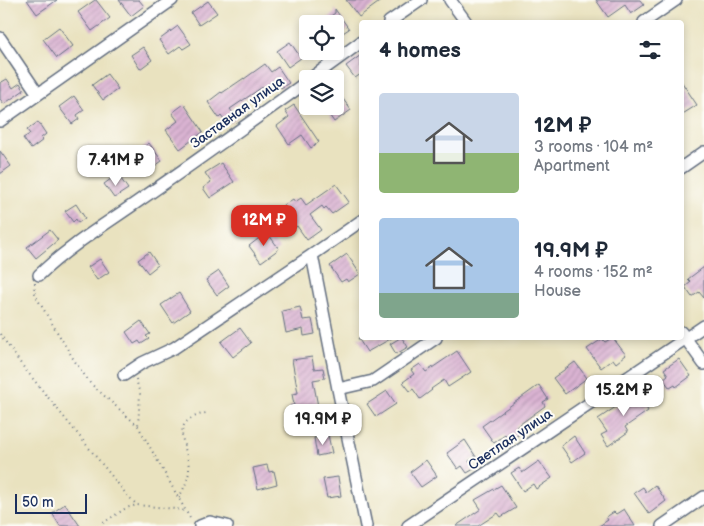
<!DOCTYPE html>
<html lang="en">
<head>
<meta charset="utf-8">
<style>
  body { margin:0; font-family:"Balsamiq Sans",sans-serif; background:#f6f6f7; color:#1f2937; height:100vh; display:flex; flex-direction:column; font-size:19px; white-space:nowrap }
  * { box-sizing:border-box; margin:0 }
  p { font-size:16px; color:#747a83 }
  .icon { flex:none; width:28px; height:28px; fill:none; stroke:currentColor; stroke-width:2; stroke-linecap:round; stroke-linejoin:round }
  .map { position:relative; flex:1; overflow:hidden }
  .sheet { position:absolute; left:359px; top:20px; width:325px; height:320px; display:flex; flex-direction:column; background:#fff; border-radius:5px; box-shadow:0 2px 8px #0003 }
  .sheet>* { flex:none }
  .buttons { position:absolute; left:299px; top:15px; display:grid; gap:10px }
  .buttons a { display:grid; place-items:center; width:45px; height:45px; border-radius:5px; background:#fff; box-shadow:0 2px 8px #0003; font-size:25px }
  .scale { position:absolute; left:15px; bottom:12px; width:72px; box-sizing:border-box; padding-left:5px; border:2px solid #1b2f5e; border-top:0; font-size:14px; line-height:18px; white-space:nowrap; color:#1b2f5e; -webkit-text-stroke:4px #fdfcf7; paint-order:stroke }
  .price { position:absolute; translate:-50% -42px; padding:0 11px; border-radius:10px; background:#fff; color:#222; font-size:16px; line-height:32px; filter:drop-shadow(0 1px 2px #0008) }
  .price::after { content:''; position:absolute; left:50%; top:30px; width:15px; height:11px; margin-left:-8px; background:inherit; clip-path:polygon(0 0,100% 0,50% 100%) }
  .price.on { background:#d93025; color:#fff }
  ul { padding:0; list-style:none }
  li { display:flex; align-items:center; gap:15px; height:125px; padding:0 20px }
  li span { display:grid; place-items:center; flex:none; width:140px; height:100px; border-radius:5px; color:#555 }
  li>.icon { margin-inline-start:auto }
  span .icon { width:60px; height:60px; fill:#fffc; stroke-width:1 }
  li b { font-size:21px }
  h2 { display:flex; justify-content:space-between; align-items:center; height:60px; padding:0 20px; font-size:21px }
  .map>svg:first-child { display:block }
  .building { fill:url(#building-hatch) }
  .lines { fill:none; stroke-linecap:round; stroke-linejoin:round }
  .minor-casing { stroke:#636e80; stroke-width:14 }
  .path { stroke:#636e80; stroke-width:2; stroke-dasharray:1 4; stroke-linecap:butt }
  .minor { stroke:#fff; stroke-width:11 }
  .labels { text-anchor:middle; stroke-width:4; stroke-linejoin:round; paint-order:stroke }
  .street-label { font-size:14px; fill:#1b2f5e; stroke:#fdfcf7 }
</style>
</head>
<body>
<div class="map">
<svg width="704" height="526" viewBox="0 0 704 526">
  <defs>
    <pattern id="building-hatch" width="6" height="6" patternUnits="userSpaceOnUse" patternTransform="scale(1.25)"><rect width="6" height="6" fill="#dab3d2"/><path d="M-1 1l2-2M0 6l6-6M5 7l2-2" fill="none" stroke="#ba9ab7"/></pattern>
  </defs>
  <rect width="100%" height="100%" fill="#fdfcf7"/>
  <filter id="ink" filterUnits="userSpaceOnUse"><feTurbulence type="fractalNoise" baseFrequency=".02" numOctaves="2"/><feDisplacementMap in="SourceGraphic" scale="10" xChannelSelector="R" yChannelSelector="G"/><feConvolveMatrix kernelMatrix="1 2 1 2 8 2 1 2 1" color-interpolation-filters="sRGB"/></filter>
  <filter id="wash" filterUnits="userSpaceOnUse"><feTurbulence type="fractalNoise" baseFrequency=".0096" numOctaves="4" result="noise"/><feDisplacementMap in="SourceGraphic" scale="20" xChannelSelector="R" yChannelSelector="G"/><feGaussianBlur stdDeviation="1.12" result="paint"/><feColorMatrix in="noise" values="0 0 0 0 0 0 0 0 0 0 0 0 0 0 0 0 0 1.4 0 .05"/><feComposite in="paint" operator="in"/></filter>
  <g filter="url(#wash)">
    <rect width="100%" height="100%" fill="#e9e2bf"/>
    <g id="blocks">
      <!-- building -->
      <path class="building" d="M27,0H57L37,14Z
        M95,0H96L110,18L92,31L78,12Z
        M119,0H139L144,6L131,16Z
        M346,0H382L359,17Z
        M596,0H640L644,5L631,14L625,5L608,17Z
        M208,1L217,13L199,25L191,13Z
        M335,9L349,29L335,38V24H320L335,13Z
        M178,26L191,44L183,49L180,46L169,54L159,40Z
        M59,27L73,46L57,58L43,39Z
        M290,42L301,58L288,67L277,51Z
        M143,47L152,60L140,69L131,55Z
        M361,55V74L355,78L346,66Z
        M265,64L271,72L278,67L289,83L281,88L277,82L267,89L264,86L230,109L237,118L230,123L226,118L224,120L221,116L219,118L208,102L221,92L222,93L244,78V79Z
        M107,74L118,89L103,100L92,85Z
        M7,79L13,88L20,83L24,90L4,104L0,99V83Z
        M681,81L697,105L681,115Z
        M335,88L351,110L334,122L323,106H335Z
        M74,96L84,110L77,115L79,119L72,124L59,107Z
        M184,104L203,132L180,149L166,130L178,121L172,113Z
        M294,105L319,142L311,148L302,135L289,144L277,126L289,117L285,111Z
        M38,122L46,134L41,138L43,140L31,149L23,138L30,134L27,130Z
        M149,143L162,161L148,171L136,153Z
        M0,151L11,166L0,174Z
        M221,163L234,182L210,198L203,188L211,182L205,173Z
        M115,176L119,181L121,179L128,189L114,198L104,184Z
        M336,184L349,202L332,214L326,207L324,209L322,206L310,215L321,230L307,240L297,226L291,230L279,213L283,210L281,207L293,199L295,202L301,198L306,205Z
        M76,204L85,218L78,223L76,219L73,222L65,211Z
        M50,230L58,240L36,258L27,247Z
        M267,232L279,249L261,262L249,246Z
        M149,252L158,265L148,273L138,260Z
        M347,254L360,274L348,282L346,279L341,282L330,266Z
        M100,259L109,272L97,280L88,267Z
        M704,267V298L699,292L692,297L685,287L691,282L688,279Z
        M219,271L229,286L217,295L206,280Z
        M179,293L190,311L173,323L161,305Z
        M300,307L303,320L312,319L315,334L304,336L303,329L286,333L282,311Z
        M141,321L150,334L146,336L149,339L141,344L139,341L134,344L126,332Z
        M240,328L251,343L233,357L221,342Z
        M358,338H392L367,352Z
        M400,338H402L408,347L396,354L390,344Z
        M612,338H613L626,355L616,363L613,359L601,368L587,349L602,339L605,342Z
        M457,351L471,372L448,387L444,380L431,389L432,390L420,399L413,389L410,391L403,382L414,374L411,370L420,364L426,372Z
        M312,357L314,369L323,368L325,378L313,380L320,417L293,422L290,406L294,405L292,394L298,393L292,360Z
        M679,359L691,376L676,387L675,385L670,388L663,379L668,375L664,369Z
        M575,362L587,378L565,394L553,378Z
        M539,385L548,399L543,402L545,406L516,427L521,433L509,441L505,435L494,443L482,426Z
        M387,391L396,404L376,417L367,404Z
        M647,391L654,401L646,407L648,411L625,427L628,432L608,446L601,435L607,432L598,419L635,394L638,398Z
        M328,435L332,453L317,456L314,438Z
        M574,436L585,453L572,462L561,446Z
        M465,440L476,457L469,461L474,469L467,473L462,466L458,469L447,453Z
        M426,460L437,476L421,487L410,472Z
        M539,461L552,478L536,489L533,484L523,491L511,473L519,468L522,473Z
        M267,465L269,472L274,471L277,484L258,489L253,468Z
        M338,477L341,496L327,498L323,479Z
        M501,485L516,508L501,517L498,513L478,526H456L481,509L475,500Z
        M655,485L666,501L649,514L634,493L643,487L646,492Z
        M65,504L80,526H60L52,513Z
        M624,509L635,526H599L608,520L606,517L614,512L616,514Z"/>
    </g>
  </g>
  <g filter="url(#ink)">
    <use href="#blocks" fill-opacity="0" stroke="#636e80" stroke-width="1"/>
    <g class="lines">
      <!-- minor casing -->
      <g class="minor-casing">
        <path id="minor" d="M450,0L466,22
          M389,22L421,0
          M644,22L676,0
          M0,38L38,94
          M310,79L361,42
          M0,121L172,0
          M681,168L704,152
          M312,255L338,389L366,526
          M39,275C69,246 106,224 140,200C197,161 252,121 308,81
          M681,332L704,364
          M124,375L142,363L174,348L312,255L361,221
          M338,389L373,381L436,338
          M200,526L210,522L227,526
          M408,526L704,326
          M662,526L704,497"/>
      </g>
      <!-- path -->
      <path class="path" d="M35,283L34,291L38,300L74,360L90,383L138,426L191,520
        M0,334L21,364L127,495L137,505L176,509L185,511
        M136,379L140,394L138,426
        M179,498C183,489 189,480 189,469C188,444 166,422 206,413
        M103,523L126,508L137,505"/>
      <!-- minor -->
      <use href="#minor" class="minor"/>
    </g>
  </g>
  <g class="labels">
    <!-- street labels -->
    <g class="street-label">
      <text transform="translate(237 112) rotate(-36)" y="5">Заставная улица</text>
      <text transform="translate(510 439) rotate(-34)" y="5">Светлая улица</text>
    </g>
  </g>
</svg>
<div class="buttons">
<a><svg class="icon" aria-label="locate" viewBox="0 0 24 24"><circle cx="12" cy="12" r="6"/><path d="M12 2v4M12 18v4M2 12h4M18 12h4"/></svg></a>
<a><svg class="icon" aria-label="layers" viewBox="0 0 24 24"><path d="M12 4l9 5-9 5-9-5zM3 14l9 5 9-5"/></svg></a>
</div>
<div class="scale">50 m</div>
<b class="price" style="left:116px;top:187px">7.41M ₽</b>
<b class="price on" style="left:264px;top:247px">12M ₽</b>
<b class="price" style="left:624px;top:417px">15.2M ₽</b>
<b class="price" style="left:323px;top:446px">19.9M ₽</b>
<section class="sheet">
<h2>4 homes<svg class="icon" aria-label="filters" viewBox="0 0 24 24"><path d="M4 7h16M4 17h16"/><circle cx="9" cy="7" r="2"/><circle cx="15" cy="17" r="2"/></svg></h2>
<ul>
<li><span style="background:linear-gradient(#c9d6e8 60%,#8fb573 0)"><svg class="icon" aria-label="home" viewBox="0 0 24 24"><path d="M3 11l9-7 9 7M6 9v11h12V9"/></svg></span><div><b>12M ₽</b><p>3 rooms · 104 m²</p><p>Apartment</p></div></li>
<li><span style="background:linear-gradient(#a9c7e8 75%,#7fa58c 0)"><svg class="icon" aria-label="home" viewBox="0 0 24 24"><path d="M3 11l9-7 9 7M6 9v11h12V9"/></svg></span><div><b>19.9M ₽</b><p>4 rooms · 152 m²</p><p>House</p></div></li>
</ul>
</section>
</div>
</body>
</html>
